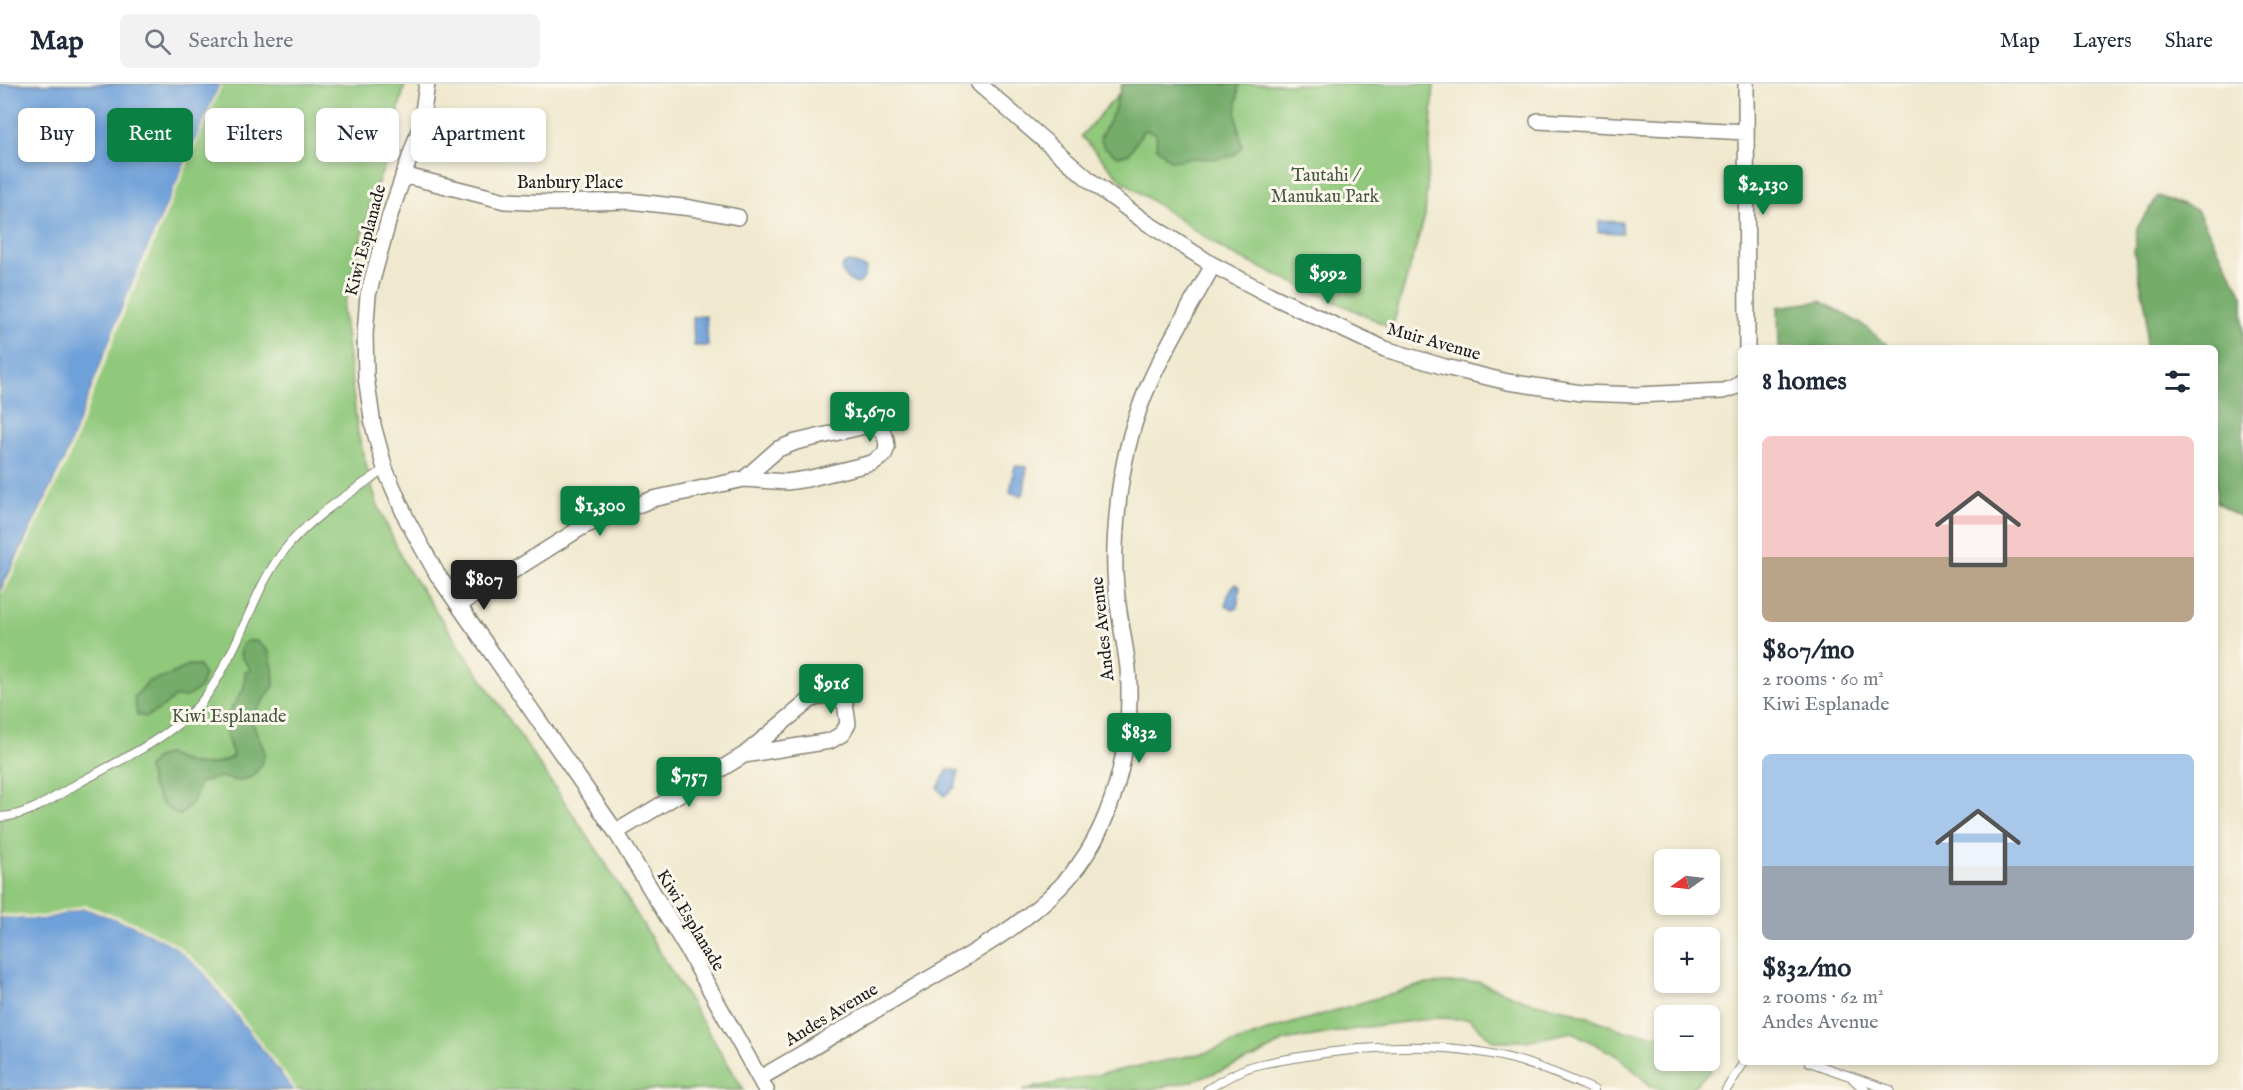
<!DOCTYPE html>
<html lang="en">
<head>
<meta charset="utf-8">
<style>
  body { margin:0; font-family:"IM FELL English",serif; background:#f2f2f3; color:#1f2937; height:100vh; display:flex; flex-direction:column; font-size:22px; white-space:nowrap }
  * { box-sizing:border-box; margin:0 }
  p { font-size:20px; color:#747a83 }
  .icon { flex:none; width:33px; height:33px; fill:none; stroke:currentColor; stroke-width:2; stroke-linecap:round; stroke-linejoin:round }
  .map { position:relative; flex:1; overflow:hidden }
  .details { position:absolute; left:1738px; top:261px; width:480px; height:720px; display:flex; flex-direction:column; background:#fff; border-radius:9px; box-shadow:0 3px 9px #0003 }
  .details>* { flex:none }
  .top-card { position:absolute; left:18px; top:24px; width:570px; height:54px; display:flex; gap:12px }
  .needle { width:39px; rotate:256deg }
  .fabs { position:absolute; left:1654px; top:765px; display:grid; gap:12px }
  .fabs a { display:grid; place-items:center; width:66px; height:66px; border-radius:9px; background:#fff; box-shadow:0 3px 9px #0003; font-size:30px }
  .price { position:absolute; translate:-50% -51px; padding:0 14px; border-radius:6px; background:#0b8043; color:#fff; font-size:20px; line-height:39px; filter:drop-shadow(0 2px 3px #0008) }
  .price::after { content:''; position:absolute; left:50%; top:36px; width:18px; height:14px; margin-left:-9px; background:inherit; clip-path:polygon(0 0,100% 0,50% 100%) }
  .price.on { background:#222; color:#fff }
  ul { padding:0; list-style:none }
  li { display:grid; align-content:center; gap:12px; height:318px; padding:0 24px }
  li span { display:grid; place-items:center; height:186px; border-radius:9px; color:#555 }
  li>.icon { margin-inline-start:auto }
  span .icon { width:108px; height:108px; fill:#fffc; stroke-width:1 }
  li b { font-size:26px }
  h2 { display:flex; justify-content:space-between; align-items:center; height:72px; padding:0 24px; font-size:26px }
  .chip { padding:0 21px; border-radius:9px; background:#fff; box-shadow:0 3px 9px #0003; font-size:21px; line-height:54px }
  .chip.on { background:#0b8043; color:#fff }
  header { display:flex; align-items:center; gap:36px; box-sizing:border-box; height:84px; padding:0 30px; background:#fff; border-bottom:2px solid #e0e1e3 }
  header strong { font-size:28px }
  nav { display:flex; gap:33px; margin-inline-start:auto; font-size:21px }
  .search { width:420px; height:54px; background:#f2f2f3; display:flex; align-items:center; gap:15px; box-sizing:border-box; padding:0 21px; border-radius:9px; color:#747a83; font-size:22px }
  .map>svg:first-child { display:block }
  .green { fill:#90c87b; stroke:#56724c; stroke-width:1.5 }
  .forest { fill:#74ac6b; stroke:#486444; stroke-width:1.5 }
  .water { fill:#6ea0d9; stroke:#455e7a; stroke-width:1.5 }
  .pier { fill:#f0e9cf }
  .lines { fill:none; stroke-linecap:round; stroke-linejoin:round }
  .service-casing { stroke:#868276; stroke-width:10 }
  .minor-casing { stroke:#868276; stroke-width:18 }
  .service { stroke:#fff; stroke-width:8 }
  .minor { stroke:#fff; stroke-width:15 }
  .labels { text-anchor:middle; stroke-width:6; stroke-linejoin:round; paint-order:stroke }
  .park-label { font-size:18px; fill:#45583d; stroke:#fbf7ec }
  .street-label { font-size:18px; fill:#1c1c1c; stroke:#fbf7ec }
</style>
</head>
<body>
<header>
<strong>Map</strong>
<div class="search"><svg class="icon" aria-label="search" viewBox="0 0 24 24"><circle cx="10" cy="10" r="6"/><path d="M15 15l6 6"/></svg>Search here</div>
<nav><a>Map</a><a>Layers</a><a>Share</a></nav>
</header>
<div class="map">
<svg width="2243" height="1006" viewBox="0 0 2243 1006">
  <rect width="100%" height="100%" fill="#fbf7ec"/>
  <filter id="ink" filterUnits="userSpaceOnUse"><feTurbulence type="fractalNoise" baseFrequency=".0167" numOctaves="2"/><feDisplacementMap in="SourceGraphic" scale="12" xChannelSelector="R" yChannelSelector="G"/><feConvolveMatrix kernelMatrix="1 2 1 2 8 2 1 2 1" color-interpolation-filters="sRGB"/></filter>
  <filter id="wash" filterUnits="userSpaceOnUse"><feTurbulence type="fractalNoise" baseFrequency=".008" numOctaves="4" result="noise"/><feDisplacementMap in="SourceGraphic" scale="24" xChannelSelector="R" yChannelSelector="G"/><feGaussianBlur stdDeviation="1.35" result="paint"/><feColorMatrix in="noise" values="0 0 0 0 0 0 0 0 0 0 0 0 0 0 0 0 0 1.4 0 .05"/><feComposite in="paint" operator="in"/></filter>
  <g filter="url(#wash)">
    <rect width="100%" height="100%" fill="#f0e9cf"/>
    <!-- green -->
    <path class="green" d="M0,0H405L386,79L373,110L343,225L358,350L376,417L405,481L601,772L744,1006H0Z
      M1128,0H1434L1425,132L1392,244L1227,168L1121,96L1081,52Z
      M1479,898L1526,917L1572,927L1625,947L1665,952V976L1701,977L1711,987L1689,1006H1660L1652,1003L1618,972L1572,948L1526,957H1493L1469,935L1436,934L1374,942L1284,957L1258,972L1194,997L1148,1006H1022L1208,968L1273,945L1424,900Z"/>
    <!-- forest -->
    <path class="forest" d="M1122,0H1239L1236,30L1242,63L1233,72L1214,75L1191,74L1171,77L1157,64L1156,49L1144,46L1129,70L1117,72L1104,63L1100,54L1113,29Z
      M2158,112L2197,126L2243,211V435L2216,418V264H2145L2147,230L2134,168L2137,144Z
      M1821,217L1863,241L1891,264H1779L1778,223Z
      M247,557H257L269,568L273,584L274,602L256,627L252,638L265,668L261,682L252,693L238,697L220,693L199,699L194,716L180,732L163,721L151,701L148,684L154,675L167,670C191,682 209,686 233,672L222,638L244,605L245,588L251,586L240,571L242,561Z
      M189,581L199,582L204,591L200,604L187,613H175L162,624L146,633L137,631L134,613L149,597L170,591Z"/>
    <!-- water -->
    <path class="water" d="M0,0H220L126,214L65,375L0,507Z
      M1599,137L1622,138V149L1598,148Z
      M850,178L866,184L864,194L859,200C850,199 844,193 841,185L845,179Z
      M706,232L708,262H694L693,233Z
      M1015,382L1027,383L1024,409L1020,412L1010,408Z
      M1236,500L1240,503L1237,524L1232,525L1226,522C1225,516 1231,502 1236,500Z
      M948,685L959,687L955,703L944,712L938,704Z
      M84,824L131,840L173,861L204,888L294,1006H0V833L43,835Z"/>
    <!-- pier -->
    <path class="pier" d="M220,0L222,1L129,216L68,376L5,506L0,510L65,375L126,214Z
      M85,821L132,837L174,859L206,886L297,1006H294L204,888L173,861L131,840L84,824L43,835L0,833V830L43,832Z"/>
  </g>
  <g filter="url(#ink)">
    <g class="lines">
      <!-- service casing -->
      <g class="service-casing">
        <path id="service" d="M0,733C30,732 57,711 82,697C121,676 166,655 197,623C210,609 220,590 229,573C248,538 258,500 283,468C310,433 349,410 385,385
          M1809,978L1890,1006
          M1853,995L1865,1006
          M1207,1006C1219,998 1233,990 1247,984C1264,978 1283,976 1300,973C1369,961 1445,957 1513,975C1541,983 1568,994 1594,1006
          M1726,1006L1744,978"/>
      </g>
      <!-- minor casing -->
      <g class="minor-casing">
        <path id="minor" d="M427,0L421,41L390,131L368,211L365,251L366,293L373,341L385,385L407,436L437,490L616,748L689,868L766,1006
          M979,0L1093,99L1144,137L1213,181L1270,211L1385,265L1445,283L1508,298L1581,309L1638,311L1723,307L1735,303L1742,297
          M1746,0L1747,264
          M1538,37L1746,48
          M403,91L505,117L551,119L629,117L691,124L738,133
          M459,521L584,442L653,415L744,395L787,398L807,395L872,379L884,371L887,363L886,355L882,347L874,342H865L796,358L778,365L744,395
          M616,748L744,671L810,616C824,610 833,609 845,619L848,640L842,650L830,657L744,671
          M760,994C813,964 865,932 918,901C968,872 1020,844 1061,802C1114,748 1134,658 1128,584C1125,557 1118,530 1116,503C1113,473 1116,441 1119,411C1124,373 1134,333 1150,298C1168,258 1192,220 1213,181"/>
      </g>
      <!-- service -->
      <use href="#service" class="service"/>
      <!-- minor -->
      <use href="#minor" class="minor"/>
    </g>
  </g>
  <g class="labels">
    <!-- park labels -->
    <g class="park-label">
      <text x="1325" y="97">Tautahi /<tspan x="1325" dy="21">Manukau Park</tspan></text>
      <text x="229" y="638">Kiwi Esplanade</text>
    </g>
    <!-- street labels -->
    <g class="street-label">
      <text x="570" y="104">Banbury Place</text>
      <text transform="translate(365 156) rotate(-75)" y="6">Kiwi Esplanade</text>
      <text transform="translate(1434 257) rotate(16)" y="6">Muir Avenue</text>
      <text transform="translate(1102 545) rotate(-96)" y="6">Andes Avenue</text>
      <text transform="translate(691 836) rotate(59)" y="6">Kiwi Esplanade</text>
      <text transform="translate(831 930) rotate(-31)" y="6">Andes Avenue</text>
    </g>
  </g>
</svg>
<div class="fabs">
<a><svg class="needle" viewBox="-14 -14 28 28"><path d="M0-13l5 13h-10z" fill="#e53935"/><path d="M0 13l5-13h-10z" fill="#747a83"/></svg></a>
<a>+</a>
<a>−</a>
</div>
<b class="price" style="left:1763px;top:132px">$2,130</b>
<b class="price" style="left:1328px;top:221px">$992</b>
<b class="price" style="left:870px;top:359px">$1,670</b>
<b class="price" style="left:600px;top:453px">$1,300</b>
<b class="price on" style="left:484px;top:527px">$807</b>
<b class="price" style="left:831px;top:631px">$916</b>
<b class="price" style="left:1139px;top:680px">$832</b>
<b class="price" style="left:689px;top:724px">$757</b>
<div class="top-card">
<a class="chip">Buy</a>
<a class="chip on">Rent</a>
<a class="chip">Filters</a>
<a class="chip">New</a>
<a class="chip">Apartment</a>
</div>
<section class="details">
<h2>8 homes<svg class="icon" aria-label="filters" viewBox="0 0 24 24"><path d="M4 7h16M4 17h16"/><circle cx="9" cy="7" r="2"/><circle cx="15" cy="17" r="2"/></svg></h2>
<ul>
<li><span style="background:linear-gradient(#f6c9c9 65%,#b9a48a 0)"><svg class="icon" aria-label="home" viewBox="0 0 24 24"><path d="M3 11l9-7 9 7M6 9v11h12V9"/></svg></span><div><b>$807/mo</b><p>2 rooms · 60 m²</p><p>Kiwi Esplanade</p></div></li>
<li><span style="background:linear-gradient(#a9c7e8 60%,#9aa5b1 0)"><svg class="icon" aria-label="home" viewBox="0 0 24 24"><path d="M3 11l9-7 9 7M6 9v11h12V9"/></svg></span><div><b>$832/mo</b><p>2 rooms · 62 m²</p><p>Andes Avenue</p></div></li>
</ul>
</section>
</div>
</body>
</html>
